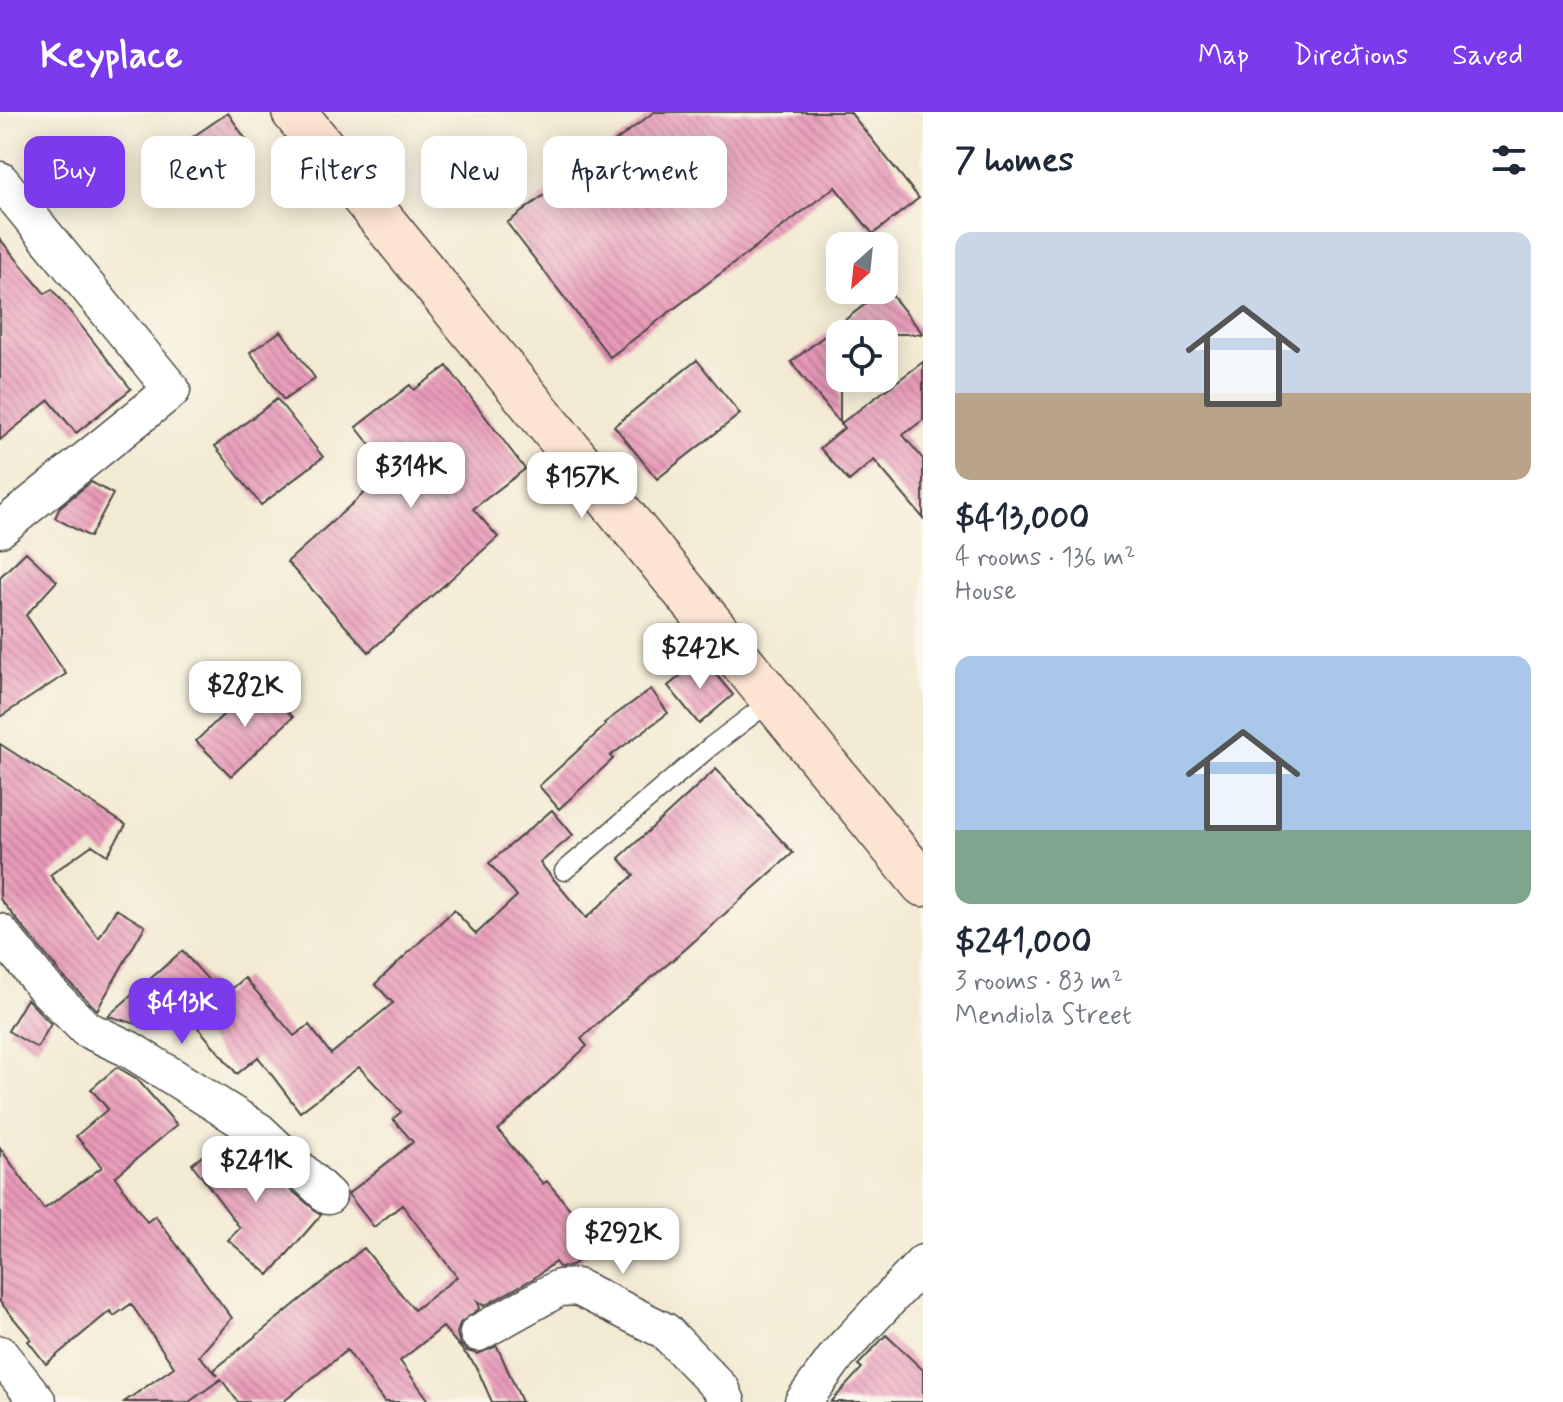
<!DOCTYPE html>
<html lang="en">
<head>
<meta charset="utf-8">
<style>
  body { margin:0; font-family:Mynerve,sans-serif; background:#f2f2f3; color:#1f2937; height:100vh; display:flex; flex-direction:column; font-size:30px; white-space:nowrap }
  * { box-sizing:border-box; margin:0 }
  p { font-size:26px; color:#747a83 }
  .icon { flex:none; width:44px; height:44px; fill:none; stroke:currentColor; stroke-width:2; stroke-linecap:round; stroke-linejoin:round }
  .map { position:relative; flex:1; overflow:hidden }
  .sheet { display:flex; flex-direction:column; background:#fff; width:640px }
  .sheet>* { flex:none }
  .hud { position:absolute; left:24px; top:24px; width:760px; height:72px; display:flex; gap:16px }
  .needle { width:52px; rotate:207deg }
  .tools { position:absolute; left:826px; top:120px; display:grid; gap:16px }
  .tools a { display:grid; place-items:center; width:72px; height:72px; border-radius:16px; background:#fff; box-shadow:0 4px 20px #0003; font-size:40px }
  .price { position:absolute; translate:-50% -68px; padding:0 18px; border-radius:16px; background:#fff; color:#222; font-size:26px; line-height:52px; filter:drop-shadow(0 2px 4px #0008) }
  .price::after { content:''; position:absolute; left:50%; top:48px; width:24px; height:18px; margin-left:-12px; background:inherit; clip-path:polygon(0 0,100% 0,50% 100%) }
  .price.on { background:#7c3aed; color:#fff }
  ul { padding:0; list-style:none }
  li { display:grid; align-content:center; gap:16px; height:424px; padding:0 32px }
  li span { display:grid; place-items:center; height:248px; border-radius:16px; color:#555 }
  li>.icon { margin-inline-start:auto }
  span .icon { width:144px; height:144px; fill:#fffc; stroke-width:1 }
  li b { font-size:34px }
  h2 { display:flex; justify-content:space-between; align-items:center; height:96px; padding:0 32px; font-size:34px }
  .tag { padding:0 28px; border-radius:16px; background:#fff; box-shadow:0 4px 20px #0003; font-size:28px; line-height:72px }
  .tag.on { background:#7c3aed; color:#fff }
  header { display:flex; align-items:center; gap:48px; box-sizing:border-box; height:112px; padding:0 40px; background:#7c3aed; color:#fff }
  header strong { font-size:38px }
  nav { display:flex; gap:44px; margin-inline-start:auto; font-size:28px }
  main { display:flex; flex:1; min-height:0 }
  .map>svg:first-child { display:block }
  .building { fill:url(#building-back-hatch) }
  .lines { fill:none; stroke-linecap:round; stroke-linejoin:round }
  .lane-casing { stroke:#494844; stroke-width:21 }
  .street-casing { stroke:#494844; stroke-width:39 }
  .secondary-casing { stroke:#494844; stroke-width:47 }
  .lane { stroke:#fff; stroke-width:18 }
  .street { stroke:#fff; stroke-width:36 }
  .secondary { stroke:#fde3d1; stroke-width:44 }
</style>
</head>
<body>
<header>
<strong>Keyplace</strong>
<nav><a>Map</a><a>Directions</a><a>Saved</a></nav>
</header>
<main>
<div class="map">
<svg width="923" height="1290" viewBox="0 0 923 1290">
  <defs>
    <pattern id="building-back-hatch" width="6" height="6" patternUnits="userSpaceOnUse" patternTransform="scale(2)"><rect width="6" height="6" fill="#e899b8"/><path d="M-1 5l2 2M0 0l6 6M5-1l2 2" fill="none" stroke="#bc7d96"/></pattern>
  </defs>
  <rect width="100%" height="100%" fill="#fbf7ec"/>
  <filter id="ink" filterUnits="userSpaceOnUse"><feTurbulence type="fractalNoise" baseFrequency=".0125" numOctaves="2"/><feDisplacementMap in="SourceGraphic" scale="16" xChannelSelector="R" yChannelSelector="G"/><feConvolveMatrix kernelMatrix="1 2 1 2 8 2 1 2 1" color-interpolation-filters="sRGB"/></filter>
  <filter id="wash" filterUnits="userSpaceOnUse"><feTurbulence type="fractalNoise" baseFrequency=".006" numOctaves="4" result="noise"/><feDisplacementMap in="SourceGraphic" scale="32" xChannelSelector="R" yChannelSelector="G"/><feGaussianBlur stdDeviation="1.8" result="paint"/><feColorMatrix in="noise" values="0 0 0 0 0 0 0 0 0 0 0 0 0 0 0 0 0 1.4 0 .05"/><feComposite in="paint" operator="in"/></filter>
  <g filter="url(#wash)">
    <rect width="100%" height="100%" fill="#f3ead3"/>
    <g id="blocks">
      <!-- building -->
      <path class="building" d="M654,0H850L919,86L873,122L835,75L610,245L507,111Z
        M228,1L251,35L189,77L166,43Z
        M0,127L45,182L52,177L131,277L76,321L49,288L0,328Z
        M886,176L923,222H840V312L923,250V308L903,323L923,347V406L874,348L849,369L820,336L844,316L791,250Z
        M281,219L315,266L284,288L250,240Z
        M697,248L740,302L657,367L614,314Z
        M447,254L525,357L473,397L498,425L369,540L287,450L390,358L356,315L410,273L414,278Z
        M277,287L323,345L261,393L215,334Z
        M91,370L113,382L90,425L55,406L60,395Z
        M26,440L57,469L26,503L66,562L0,605V465Z
        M702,546L733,583L699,612L668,574Z
        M258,569L293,605L231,664L196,629Z
        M651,577L668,601L610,644L613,647L559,697L539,674L606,613L604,611Z
        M0,632L126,713L107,743L92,733L50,763L99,826L116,797L145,814L97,898L62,863L0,787Z
        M716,657L793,741L681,841L607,903L581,927L587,934L498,1018L543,1072L547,1069L599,1132L571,1154L559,1155L555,1150L534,1166L484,1194L477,1189L480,1196L460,1211L457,1221L460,1232L467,1239L478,1242L497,1234L522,1290H492L476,1254L443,1215L400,1249L430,1290H384L347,1238L283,1290H238L221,1267L189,1290H124L174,1255L131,1192L114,1204L110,1199L46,1252L28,1229L31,1227L0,1190V1036L44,1097L102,1055L76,1024L108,997L91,977L117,955L137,967L177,1013L115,1065L147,1110L155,1104L232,1206L199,1244L218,1264L214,1258L364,1136L414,1198L457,1165L402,1093L374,1115L348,1082L413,1030L393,1007L401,1000L359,955L300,1000L258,945L237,962L180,894L165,909L155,900L140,913L108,904L182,839L223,884L245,866L294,924L309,913L331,942L393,891L375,872L454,798L476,822L517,784L489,751L552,698L573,723L540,751L586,806L634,763L619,746Z
        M27,887L51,912L37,936L8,919Z
        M228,1024L257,1046L280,1076L284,1072L321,1103L269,1163L228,1128L240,1116L192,1052Z
        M886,1223L923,1258V1290H831L862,1256L858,1253Z"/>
    </g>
  </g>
  <g filter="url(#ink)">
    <use href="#blocks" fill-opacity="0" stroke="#494844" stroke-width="2"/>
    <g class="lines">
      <!-- lane casing -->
      <g class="lane-casing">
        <path id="lane" d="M564,759L710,635L772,588"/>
      </g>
      <!-- street casing -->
      <g class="street-casing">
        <path id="street" d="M0,68L172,278L0,417
          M0,820L46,877L86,917L129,937L259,1019L328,1084
          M478,1221L559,1176L577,1175L665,1219L722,1278L727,1290
          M0,1242L38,1290
          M803,1290L838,1242L923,1151"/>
      </g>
      <!-- secondary casing -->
      <g class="secondary-casing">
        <path id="secondary" d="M294,0L923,772"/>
      </g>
      <!-- lane -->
      <use href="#lane" class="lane"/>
      <!-- street -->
      <use href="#street" class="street"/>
      <!-- secondary -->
      <use href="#secondary" class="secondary"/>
    </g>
  </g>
</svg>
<div class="tools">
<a><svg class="needle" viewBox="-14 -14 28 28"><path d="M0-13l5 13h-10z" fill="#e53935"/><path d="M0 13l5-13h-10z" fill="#747a83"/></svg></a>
<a><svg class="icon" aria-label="locate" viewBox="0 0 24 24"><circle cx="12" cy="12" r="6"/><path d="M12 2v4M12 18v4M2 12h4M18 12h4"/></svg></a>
</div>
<b class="price" style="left:411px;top:398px">$314K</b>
<b class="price" style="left:582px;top:408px">$157K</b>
<b class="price" style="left:700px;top:579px">$242K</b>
<b class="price" style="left:245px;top:617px">$282K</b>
<b class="price on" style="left:182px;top:934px">$413K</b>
<b class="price" style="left:256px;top:1092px">$241K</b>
<b class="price" style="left:623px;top:1164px">$292K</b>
<div class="hud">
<a class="tag on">Buy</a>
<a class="tag">Rent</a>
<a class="tag">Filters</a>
<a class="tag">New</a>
<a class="tag">Apartment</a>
</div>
</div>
<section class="sheet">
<h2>7 homes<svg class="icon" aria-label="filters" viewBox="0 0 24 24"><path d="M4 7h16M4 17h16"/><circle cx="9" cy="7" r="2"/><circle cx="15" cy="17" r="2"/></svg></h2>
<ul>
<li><span style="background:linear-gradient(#c9d6e8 65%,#b9a48a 0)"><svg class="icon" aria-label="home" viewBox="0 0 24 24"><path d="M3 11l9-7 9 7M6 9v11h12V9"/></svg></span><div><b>$413,000</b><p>4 rooms · 136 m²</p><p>House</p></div></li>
<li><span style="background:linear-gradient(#a9c7e8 70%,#7fa58c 0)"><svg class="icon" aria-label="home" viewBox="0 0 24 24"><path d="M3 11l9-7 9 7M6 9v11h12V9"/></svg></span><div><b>$241,000</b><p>3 rooms · 83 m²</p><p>Mendiola Street</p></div></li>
</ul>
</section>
</main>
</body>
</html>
